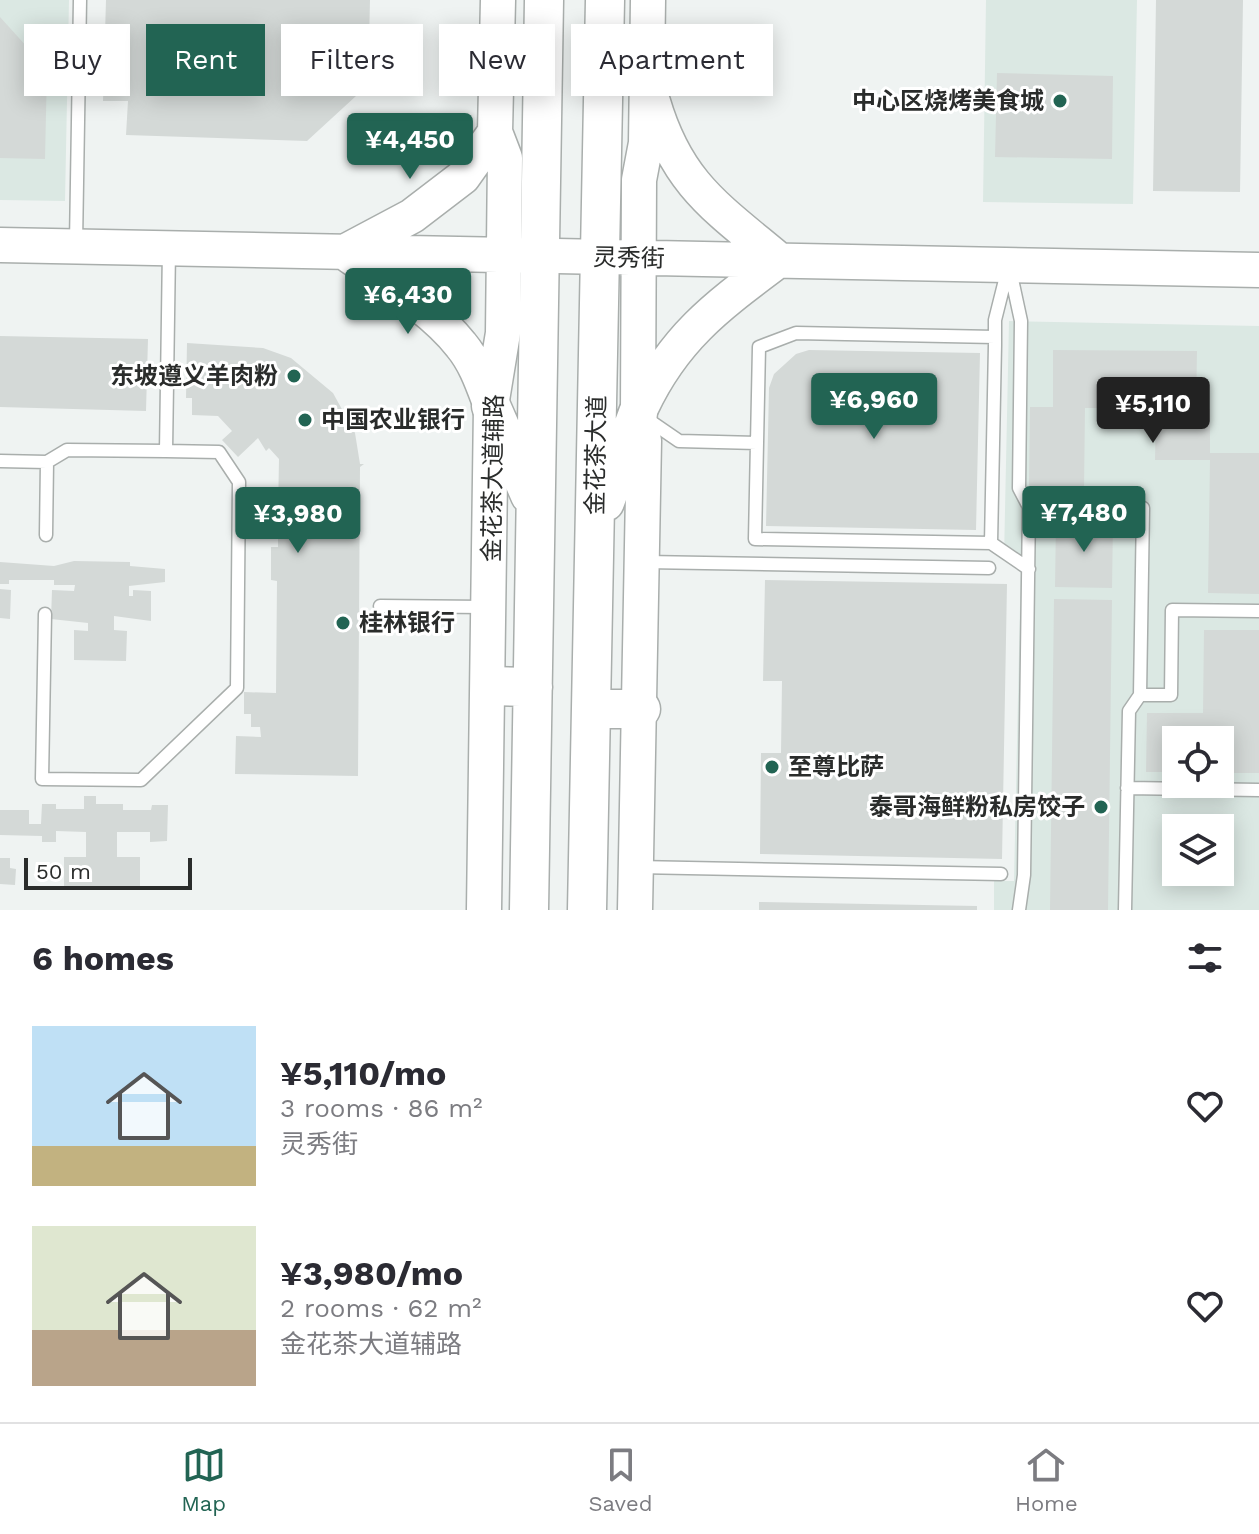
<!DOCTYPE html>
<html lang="en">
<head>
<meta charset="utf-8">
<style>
  body { margin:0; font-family:"Work Sans","Noto Sans SC",sans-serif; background:#f7f7f7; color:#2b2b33; height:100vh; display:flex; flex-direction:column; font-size:30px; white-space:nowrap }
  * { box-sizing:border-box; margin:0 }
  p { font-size:26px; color:#7c7c81 }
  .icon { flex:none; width:44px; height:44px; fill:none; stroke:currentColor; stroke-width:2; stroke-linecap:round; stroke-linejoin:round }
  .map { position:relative; height:910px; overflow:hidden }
  .panel { display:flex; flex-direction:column; background:#fff; flex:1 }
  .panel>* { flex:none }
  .guide { position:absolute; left:24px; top:24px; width:800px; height:72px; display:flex; gap:16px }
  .tools { position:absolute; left:1162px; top:726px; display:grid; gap:16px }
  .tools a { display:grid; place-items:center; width:72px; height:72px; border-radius:0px; background:#fff; box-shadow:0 4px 20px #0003; font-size:40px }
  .scale { position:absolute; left:24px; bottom:20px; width:168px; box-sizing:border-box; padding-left:8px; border:4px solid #2a2c2b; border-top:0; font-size:22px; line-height:28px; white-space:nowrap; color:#2a2c2b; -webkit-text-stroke:6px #fff; paint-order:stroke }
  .price { position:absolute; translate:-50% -68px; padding:0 18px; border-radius:8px; background:#226453; color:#fff; font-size:26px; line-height:52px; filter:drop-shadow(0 2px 4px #0008) }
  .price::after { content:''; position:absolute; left:50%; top:48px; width:24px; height:18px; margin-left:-12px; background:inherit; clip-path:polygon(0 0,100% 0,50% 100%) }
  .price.active { background:#222; color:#fff }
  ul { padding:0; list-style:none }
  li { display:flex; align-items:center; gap:24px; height:200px; padding:0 32px }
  li span { display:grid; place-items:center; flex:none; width:224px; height:160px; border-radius:0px; color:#555 }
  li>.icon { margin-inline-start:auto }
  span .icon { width:96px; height:96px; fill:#fffc; stroke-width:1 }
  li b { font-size:34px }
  h2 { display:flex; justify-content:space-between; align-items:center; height:96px; padding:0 32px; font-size:34px }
  .chip { padding:0 28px; border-radius:0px; background:#fff; box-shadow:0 4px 20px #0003; font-size:28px; line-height:72px }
  .chip.active { background:#226453; color:#fff }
  .tab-bar { display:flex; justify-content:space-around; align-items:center; height:112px; border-top:2px solid #e1e1e2; background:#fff; font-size:22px; color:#7c7c81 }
  .tab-bar a { display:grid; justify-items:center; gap:4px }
  .tab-bar .active { color:#226453 }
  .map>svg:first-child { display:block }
  .built { fill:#dbe8e3; fill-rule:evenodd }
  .building { fill:#d4d9d7 }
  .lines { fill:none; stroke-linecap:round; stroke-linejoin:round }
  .lane-casing { stroke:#a9aeac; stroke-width:15 }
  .secondary-casing { stroke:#a9aeac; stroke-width:37 }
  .primary-casing { stroke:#a9aeac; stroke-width:41 }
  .lane { stroke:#fff; stroke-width:12 }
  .secondary { stroke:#fff; stroke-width:34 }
  .primary { stroke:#fff; stroke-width:38 }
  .poi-dot { fill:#226453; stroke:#fff; stroke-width:3 }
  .labels { text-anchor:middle; stroke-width:6; stroke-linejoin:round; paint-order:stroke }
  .poi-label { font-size:24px; font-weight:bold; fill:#2a2c2b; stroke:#fff; text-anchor:end }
  .street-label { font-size:24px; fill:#2a2c2b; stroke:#fff }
</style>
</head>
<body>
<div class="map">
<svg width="1259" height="910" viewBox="0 0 1259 910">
  <rect width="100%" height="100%" fill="#eff3f2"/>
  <!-- built -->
  <path class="built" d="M0,0H69L65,201L0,200Z
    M986,0H1137L1133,204L983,202Z
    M1009,321L1259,326V910H994V881H1014L1021,559L1004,558ZM1176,740H1220V784H1176ZM1176,828H1220V872H1176Z"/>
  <!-- building -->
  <path class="building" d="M106,0H370L368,85L307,141L126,135L128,101H103Z
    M1156,0H1243L1240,192L1153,191Z
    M0,17L47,69L45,159L0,158Z
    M997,73L1113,76L1112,159L995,157Z
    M0,336L148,339L146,411L0,407Z
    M187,343L263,348L291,358L333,393L355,433L360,464H364L360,467L358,776L235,774L236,736L261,737L260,727H251V714H244V692L276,693L277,581L271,580V547H278V539L264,538L265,527L270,526V523L265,522L266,513H278L279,459L269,448L266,451L258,438L238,457L222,440L232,431L218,416L192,415V398H186Z
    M809,350L980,353L976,530L766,526L769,388L774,374L796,354Z
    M1053,350L1197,351L1196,409H1210V453H1259V594L1208,593L1210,460H1155L1156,408H1085L1084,489L1029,488L1030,407H1053Z
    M1056,521L1113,522L1112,588L1055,587Z
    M74,561L130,562V566L165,569V582L129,586V596H133V590L151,591V621L114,616V630L127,631L126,661L74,660V630L88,631V623L51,619L52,590L74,591L75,585H54V580H9V584H0V562L54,566Z
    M765,580L1007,584L1002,859L760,854L761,753H781L782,681H763Z
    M0,589L11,590L10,619L0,618Z
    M1054,599L1112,600L1108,910H1050Z
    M1204,630H1259V773H1220V740H1176V772H1146L1147,713H1203Z
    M84,796H96V804H123V810H151L152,805H168L167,841L150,842V832H117V857H140V888H64V857H86V832L56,831V842H42V836L0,835V810H29V824H41L42,804H56V809H84Z
    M0,858H10V868L16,869L15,885L0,884Z
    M759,902L977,906V910H759Z"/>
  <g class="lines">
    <!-- lane casing -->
    <g class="lane-casing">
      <path id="lane" d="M76,243L80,0
        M1010,270L1021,321L1019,488L1029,507L1024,875L1019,910
        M995,337L796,333L759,347L755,539L991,543L995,345V320L1008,268
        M647,419L679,441L757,443
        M0,461L47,462
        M1029,507L1143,508L1140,695L1129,711L1125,910
        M46,535L47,462L67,450L166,451L169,249
        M991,543L1029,569
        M646,562L989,568
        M380,606L485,607
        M45,614L42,779L141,780L237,688L239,482L219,452L166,451
        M1140,695H1171L1172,610L1259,611
        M1127,788L1259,790
        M637,867L1001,874"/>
    </g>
    <!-- secondary casing -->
    <g class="secondary-casing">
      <path id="secondary" d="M653,102C677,184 717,208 779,260
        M0,245L1259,270
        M348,250L412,216L463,177L495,132
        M344,252C383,280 431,307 461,345C476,363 483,385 491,406
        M642,406C675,336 719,305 779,260
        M484,910L491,406L503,333L505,158L495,132L498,0
        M635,910L644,441L638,413L639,180L646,143L648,0"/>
    </g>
    <!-- primary casing -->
    <g class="primary-casing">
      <path id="primary" d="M491,406L530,495
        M605,502L638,413
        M490,686L533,687
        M591,709H641
        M529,910L544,0
        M587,910L605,0"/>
    </g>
    <!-- lane -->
    <use href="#lane" class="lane"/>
    <!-- secondary -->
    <use href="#secondary" class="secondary"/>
    <!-- primary -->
    <use href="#primary" class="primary"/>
  </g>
  <!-- markers -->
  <g class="poi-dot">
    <circle cx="1060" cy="101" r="8"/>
    <circle cx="294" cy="376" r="8"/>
    <circle cx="305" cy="420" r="8"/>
    <circle cx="343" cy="623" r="8"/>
    <circle cx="772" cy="767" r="8"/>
    <circle cx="1101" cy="807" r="8"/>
  </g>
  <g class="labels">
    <!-- poi labels -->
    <g class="poi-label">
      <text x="1044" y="109">中心区烧烤美食城</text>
      <text x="278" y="384">东坡遵义羊肉粉</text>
      <text x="321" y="428" text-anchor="start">中国农业银行</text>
      <text x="359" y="631" text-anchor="start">桂林银行</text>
      <text x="788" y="775" text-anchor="start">至尊比萨</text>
      <text x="1085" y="815">泰哥海鲜粉私房饺子</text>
    </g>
    <!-- street labels -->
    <g class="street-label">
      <text transform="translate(629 258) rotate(1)" y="8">灵秀街</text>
      <text transform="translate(596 455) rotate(-89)" y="8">金花茶大道</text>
      <text transform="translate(493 478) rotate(-89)" y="8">金花茶大道辅路</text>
    </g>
  </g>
</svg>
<div class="tools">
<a><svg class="icon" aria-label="locate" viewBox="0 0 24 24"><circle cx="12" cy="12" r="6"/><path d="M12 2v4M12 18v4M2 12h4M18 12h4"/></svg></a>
<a><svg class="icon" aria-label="layers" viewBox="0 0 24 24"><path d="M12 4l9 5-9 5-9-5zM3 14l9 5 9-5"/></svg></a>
</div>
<div class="scale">50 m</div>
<b class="price" style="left:410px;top:181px">¥4,450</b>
<b class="price" style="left:408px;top:336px">¥6,430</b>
<b class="price" style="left:874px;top:441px">¥6,960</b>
<b class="price active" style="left:1153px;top:445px">¥5,110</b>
<b class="price" style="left:1084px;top:554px">¥7,480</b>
<b class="price" style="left:298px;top:555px">¥3,980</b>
<div class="guide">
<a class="chip">Buy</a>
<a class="chip active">Rent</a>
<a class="chip">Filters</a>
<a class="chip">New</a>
<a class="chip">Apartment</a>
</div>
</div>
<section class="panel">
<h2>6 homes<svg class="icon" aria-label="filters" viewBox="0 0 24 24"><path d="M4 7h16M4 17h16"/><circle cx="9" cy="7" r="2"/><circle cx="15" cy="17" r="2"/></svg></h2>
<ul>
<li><span style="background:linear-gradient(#bfe0f5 75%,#c2b280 0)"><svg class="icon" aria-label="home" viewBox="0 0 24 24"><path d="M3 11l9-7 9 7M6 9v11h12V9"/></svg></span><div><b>¥5,110/mo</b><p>3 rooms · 86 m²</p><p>灵秀街</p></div><svg class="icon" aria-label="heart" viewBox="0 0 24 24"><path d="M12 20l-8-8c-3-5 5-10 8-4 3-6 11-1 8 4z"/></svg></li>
<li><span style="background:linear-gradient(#dfe7d0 65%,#b9a48a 0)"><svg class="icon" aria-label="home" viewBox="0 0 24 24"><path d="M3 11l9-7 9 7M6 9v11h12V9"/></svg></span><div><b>¥3,980/mo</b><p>2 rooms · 62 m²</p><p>金花茶大道辅路</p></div><svg class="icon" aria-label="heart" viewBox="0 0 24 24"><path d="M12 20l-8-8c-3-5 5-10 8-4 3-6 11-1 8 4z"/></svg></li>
</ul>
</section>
<nav class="tab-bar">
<a class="active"><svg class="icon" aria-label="map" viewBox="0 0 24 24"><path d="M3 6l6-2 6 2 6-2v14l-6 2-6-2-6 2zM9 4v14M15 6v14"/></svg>Map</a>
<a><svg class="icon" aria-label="saved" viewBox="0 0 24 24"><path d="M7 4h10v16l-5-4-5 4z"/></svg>Saved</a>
<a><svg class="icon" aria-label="home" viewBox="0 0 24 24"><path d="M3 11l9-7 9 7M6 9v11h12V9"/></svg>Home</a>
</nav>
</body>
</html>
